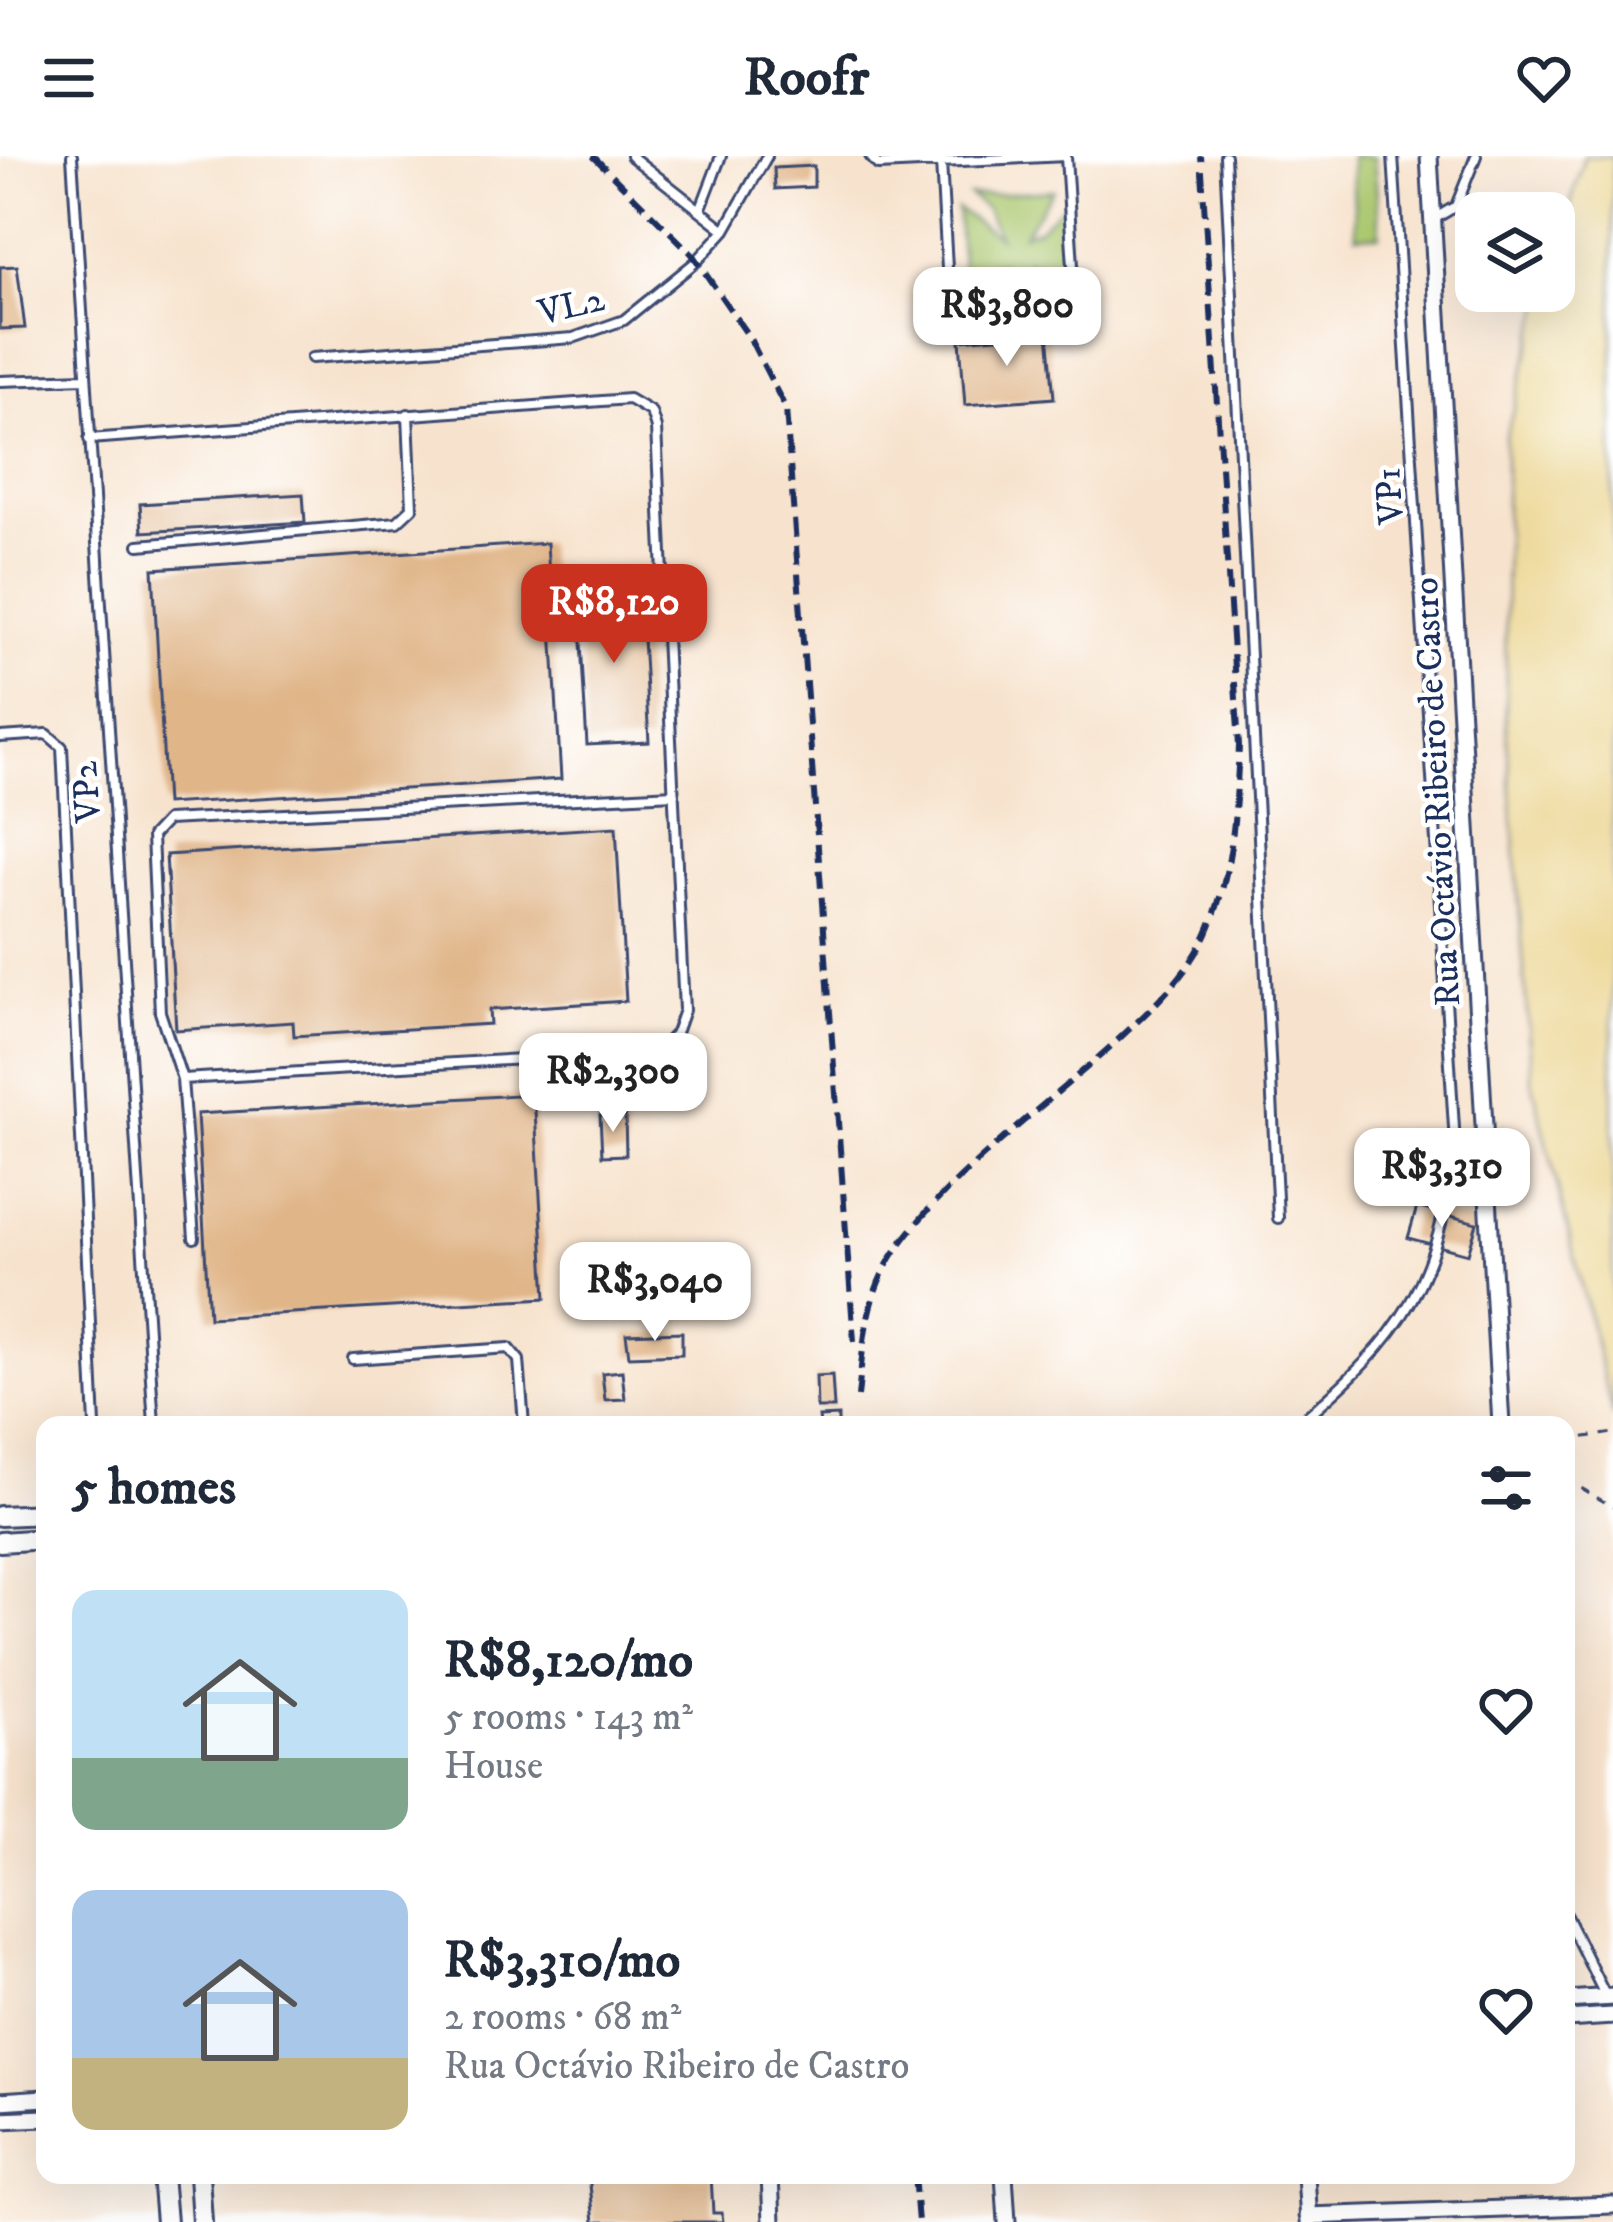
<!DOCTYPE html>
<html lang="en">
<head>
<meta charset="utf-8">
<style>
  body { margin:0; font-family:"IM FELL DW Pica",serif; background:#f2f2f3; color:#1f2937; height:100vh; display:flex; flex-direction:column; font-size:45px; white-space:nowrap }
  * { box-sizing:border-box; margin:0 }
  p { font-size:39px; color:#747a83 }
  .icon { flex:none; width:66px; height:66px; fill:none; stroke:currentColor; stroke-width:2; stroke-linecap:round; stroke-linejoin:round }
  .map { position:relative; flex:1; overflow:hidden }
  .sheet { position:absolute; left:36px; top:1260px; width:1539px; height:768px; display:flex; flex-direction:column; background:#fff; border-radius:24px; box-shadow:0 12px 48px #0002 }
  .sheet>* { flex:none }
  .controls { position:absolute; left:1455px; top:36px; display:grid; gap:24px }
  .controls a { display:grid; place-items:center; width:120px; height:120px; border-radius:24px; background:#fff; box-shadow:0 12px 48px #0002; font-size:60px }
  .price { position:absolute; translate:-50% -102px; padding:0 27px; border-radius:24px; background:#fff; color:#222; font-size:39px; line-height:78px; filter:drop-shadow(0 3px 6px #0008) }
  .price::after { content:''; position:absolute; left:50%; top:72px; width:36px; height:27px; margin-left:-18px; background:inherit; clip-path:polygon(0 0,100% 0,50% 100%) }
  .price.on { background:#c8321e; color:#fff }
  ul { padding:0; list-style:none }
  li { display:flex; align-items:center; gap:36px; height:300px; padding:0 36px }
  li span { display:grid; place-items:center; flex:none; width:336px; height:240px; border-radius:24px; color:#555 }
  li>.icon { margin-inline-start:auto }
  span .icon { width:144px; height:144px; fill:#fffc; stroke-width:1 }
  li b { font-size:51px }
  h2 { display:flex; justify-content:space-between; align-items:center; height:144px; padding:0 36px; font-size:51px }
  header { display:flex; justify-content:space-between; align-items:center; height:156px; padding:0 36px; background:#fff; font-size:54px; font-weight:700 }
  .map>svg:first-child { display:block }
  .green { fill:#abc76e; stroke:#637b66; stroke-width:3 }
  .sand { fill:#eeda9e; stroke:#84847e; stroke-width:3 }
  .building { fill:#e0b588 }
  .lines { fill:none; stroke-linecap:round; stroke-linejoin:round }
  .service-casing { stroke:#3c4a6f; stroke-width:14 }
  .minor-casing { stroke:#3c4a6f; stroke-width:21 }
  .tertiary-casing { stroke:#3c4a6f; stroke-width:24 }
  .path { stroke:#3c4a6f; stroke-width:3; stroke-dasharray:9 9; stroke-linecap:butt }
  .service { stroke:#fff; stroke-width:8 }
  .minor { stroke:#fff; stroke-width:15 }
  .tertiary { stroke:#fff; stroke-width:18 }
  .rail { stroke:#1b2f5e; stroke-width:6; stroke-dasharray:18 9; stroke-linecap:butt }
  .labels { text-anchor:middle; stroke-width:9; stroke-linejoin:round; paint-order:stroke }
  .street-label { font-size:36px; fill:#1b2f5e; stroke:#fff }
</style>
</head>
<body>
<header><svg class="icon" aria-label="menu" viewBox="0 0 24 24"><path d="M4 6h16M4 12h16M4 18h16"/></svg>Roofr<svg class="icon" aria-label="heart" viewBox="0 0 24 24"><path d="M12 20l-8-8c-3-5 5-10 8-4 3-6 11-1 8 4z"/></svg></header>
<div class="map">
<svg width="1613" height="2066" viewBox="0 0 1613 2066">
  <rect width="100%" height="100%" fill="#fff"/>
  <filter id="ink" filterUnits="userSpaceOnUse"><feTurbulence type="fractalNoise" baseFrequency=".00833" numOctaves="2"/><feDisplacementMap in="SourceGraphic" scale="24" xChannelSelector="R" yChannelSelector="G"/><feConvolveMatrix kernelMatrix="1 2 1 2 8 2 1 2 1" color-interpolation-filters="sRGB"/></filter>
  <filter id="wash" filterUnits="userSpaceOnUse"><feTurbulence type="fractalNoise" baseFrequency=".004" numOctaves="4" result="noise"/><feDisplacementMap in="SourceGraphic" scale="48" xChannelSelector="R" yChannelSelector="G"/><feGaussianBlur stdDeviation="2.7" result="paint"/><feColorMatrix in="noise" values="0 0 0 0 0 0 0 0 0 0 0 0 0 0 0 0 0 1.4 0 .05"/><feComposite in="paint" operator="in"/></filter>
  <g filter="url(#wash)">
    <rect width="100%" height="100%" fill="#f7e3cd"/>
    <!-- green -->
    <path class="green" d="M1351,0H1374L1380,79L1356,80Z
      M1053,34L1024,78L1038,73L1065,48L1068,130L1042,108L1026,105L1030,118L1060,144L977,148L997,123L1001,106L987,111L964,132L957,53L999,81L986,53L970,40Z"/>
    <!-- sand -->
    <path class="sand" d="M1584,0H1613V1261L1532,925L1506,567L1505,283L1546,135H1554V108Z"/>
    <g id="blocks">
      <!-- building -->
      <path class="building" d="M814,10V31L775,33L774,12Z
        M17,110L25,172L0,173V111Z
        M1048,177L1054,242L965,249L960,184Z
        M303,338L305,366L142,376L140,348Z
        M547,387L561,623L166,648L153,413Z
        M640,431L649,586L587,589L578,435Z
        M616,671L626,845L489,854L490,868L294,880L293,866L176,874L166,699Z
        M534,938L546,1142L209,1162L197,958Z
        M600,959H625L626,999L602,1000Z
        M1417,1051L1477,1067L1468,1098L1408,1082Z
        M682,1176V1198L629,1200L626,1178Z
        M622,1215L625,1243L605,1244L602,1217Z
        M832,1219L834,1252H817L816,1220Z
        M838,1260V1269H820L819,1261Z
        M589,2019H711L713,2057H722L723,2066H594Z"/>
    </g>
  </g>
  <g filter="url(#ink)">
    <use href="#blocks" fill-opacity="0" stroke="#3c4a6f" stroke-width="3"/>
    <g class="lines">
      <!-- service casing -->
      <g class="service-casing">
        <path id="service" d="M72,0L154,1269
          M631,0L725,74
          M870,0L878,9L1066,0
          M1225,0L1278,1062
          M941,6L950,165L1076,157L1066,1
          M701,52L721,0
          M1434,63L1456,50L1476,0
          M312,202L573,182L624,164L697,105L725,74L767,0
          M0,225L85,222
          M89,283L629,243L651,256L656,272L684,854L676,877L659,895L182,923L194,1082
          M139,389L397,366L412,352L408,258
          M0,581L47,578L62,591L95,1269
          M182,923L160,856L152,680L167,664L674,638
          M353,1203L509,1192L519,1204L524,1269
          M1297,1269C1404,1179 1438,1128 1455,988L1393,0
          M1566,1760L1606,1841"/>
      </g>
      <!-- minor casing -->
      <g class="minor-casing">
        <path id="minor" d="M1429,0L1501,1269
          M1566,1844L1613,1841
          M1566,1863L1613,1860
          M0,1945L45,1942
          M0,1964L45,1962
          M770,2019L772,2066
          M1004,2019L1007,2066
          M1306,2019L1309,2066
          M1308,2060L1613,2049"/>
      </g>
      <!-- tertiary casing -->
      <g class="tertiary-casing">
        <path id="tertiary" d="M0,1360L45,1358
          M0,1386L45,1383
          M162,2019L166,2066
          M199,2019L202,2066"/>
      </g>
      <!-- path -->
      <path class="path" d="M1566,1284L1613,1277
        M1566,1323L1613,1351"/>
      <!-- service -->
      <use href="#service" class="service"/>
      <!-- minor -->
      <use href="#minor" class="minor"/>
      <!-- tertiary -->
      <use href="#tertiary" class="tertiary"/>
      <!-- rail -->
      <path class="rail" d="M593,0L692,98L749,181L786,253L854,1185
        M858,1241C863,1196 864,1150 887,1109C928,1034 1055,943 1121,881C1154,850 1188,819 1207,777C1233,718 1236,653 1239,590L1201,0
        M914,2019L918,2066"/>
    </g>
  </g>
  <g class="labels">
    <!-- street labels -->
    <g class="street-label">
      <text transform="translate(571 148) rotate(-13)" y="13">VL2</text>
      <text transform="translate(1388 340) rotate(-94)" y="13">VP1</text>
      <text transform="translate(85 636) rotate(-94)" y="13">VP2</text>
      <text transform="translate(1435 636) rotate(-93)" y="13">Rua Octávio Ribeiro de Castro</text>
    </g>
  </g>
</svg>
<div class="controls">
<a><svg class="icon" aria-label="layers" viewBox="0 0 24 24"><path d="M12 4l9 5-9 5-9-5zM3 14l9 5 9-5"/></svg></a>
</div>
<b class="price" style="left:1007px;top:213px">R$3,800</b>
<b class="price on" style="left:614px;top:510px">R$8,120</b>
<b class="price" style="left:613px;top:979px">R$2,300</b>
<b class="price" style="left:1442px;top:1074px">R$3,310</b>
<b class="price" style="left:655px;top:1188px">R$3,040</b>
<section class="sheet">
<h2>5 homes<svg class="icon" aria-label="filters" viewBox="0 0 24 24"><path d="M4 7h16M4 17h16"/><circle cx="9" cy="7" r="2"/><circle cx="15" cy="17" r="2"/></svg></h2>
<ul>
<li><span style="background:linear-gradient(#bfe0f5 70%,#7fa58c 0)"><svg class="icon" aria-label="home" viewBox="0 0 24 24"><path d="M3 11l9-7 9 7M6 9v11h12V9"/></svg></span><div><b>R$8,120/mo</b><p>5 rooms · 143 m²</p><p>House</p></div><svg class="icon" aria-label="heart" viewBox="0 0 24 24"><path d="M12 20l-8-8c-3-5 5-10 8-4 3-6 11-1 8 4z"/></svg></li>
<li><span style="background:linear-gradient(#a9c7e8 70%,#c2b280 0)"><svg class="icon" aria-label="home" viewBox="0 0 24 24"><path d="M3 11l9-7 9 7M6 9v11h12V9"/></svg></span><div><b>R$3,310/mo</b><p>2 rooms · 68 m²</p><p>Rua Octávio Ribeiro de Castro</p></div><svg class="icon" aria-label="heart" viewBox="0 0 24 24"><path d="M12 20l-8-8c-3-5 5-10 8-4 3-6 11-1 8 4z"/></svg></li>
</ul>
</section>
</div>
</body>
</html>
